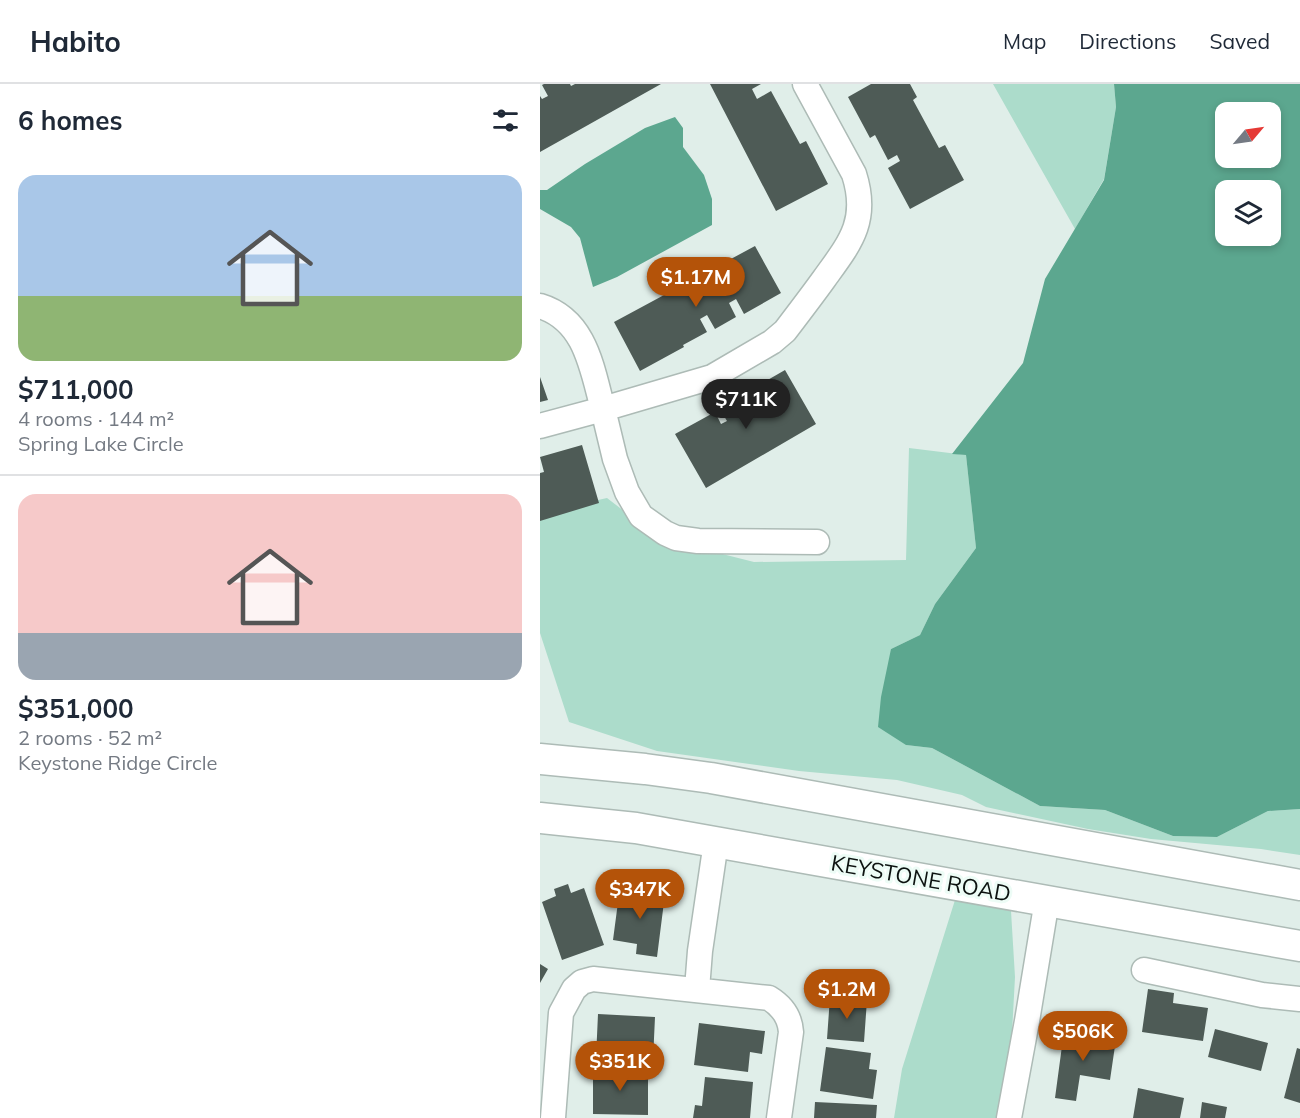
<!DOCTYPE html>
<html lang="en">
<head>
<meta charset="utf-8">
<style>
  body { margin:0; font-family:Mulish,sans-serif; background:#f2f2f3; color:#1f2937; height:100vh; display:flex; flex-direction:column; font-size:22px; white-space:nowrap }
  * { box-sizing:border-box; margin:0 }
  p { font-size:20px; color:#747a83 }
  .icon { flex:none; width:33px; height:33px; fill:none; stroke:currentColor; stroke-width:2; stroke-linecap:round; stroke-linejoin:round }
  .map { position:relative; flex:1; overflow:hidden }
  .sheet { display:flex; flex-direction:column; background:#fff; width:540px }
  .sheet>* { flex:none }
  .needle { width:39px; rotate:61deg }
  .tools { position:absolute; left:675px; top:18px; display:grid; gap:12px }
  .tools a { display:grid; place-items:center; width:66px; height:66px; border-radius:12px; background:#fff; box-shadow:0 3px 9px #0003; font-size:30px }
  .price { position:absolute; translate:-50% -51px; padding:0 14px; border-radius:21px; background:#b45309; color:#fff; font-size:20px; line-height:39px; filter:drop-shadow(0 2px 3px #0008) }
  .price::after { content:''; position:absolute; left:50%; top:36px; width:18px; height:14px; margin-left:-9px; background:inherit; clip-path:polygon(0 0,100% 0,50% 100%) }
  .price.selected { background:#222; color:#fff }
  ul { padding:0; list-style:none }
  li { display:grid; align-content:center; gap:12px; height:318px; padding:0 18px }
  li+li { border-top:2px solid #e0e1e3 }
  li span { display:grid; place-items:center; height:186px; border-radius:18px; color:#555 }
  li>.icon { margin-inline-start:auto }
  span .icon { width:108px; height:108px; fill:#fffc; stroke-width:1 }
  li b { font-size:26px }
  h2 { display:flex; justify-content:space-between; align-items:center; height:72px; padding:0 18px; font-size:26px }
  header { display:flex; align-items:center; gap:36px; box-sizing:border-box; height:84px; padding:0 30px; background:#fff; border-bottom:2px solid #e0e1e3 }
  header strong { font-size:28px }
  nav { display:flex; gap:33px; margin-inline-start:auto; font-size:21px }
  main { display:flex; flex:1; min-height:0 }
  .map>svg:first-child { display:block }
  .green { fill:#acdccb }
  .water { fill:#5ca78f; fill-rule:evenodd }
  .building { fill:#4e5b56 }
  .lines { fill:none; stroke-linecap:round; stroke-linejoin:round }
  .minor-casing { stroke:#adbbb6; stroke-width:27 }
  .major-casing { stroke:#adbbb6; stroke-width:33 }
  .minor { stroke:#fff; stroke-width:24 }
  .major { stroke:#fff; stroke-width:30 }
  .labels { text-anchor:middle; stroke-width:6; stroke-linejoin:round; paint-order:stroke }
  .street-label { font-size:22px; fill:#0c1210; stroke:#edfcf6 }
</style>
</head>
<body>
<header>
<strong>Habito</strong>
<nav><a>Map</a><a>Directions</a><a>Saved</a></nav>
</header>
<main>
<section class="sheet">
<h2>6 homes<svg class="icon" aria-label="filters" viewBox="0 0 24 24"><path d="M4 7h16M4 17h16"/><circle cx="9" cy="7" r="2"/><circle cx="15" cy="17" r="2"/></svg></h2>
<ul>
<li><span style="background:linear-gradient(#a9c7e8 65%,#8fb573 0)"><svg class="icon" aria-label="home" viewBox="0 0 24 24"><path d="M3 11l9-7 9 7M6 9v11h12V9"/></svg></span><div><b>$711,000</b><p>4 rooms · 144 m²</p><p>Spring Lake Circle</p></div></li>
<li><span style="background:linear-gradient(#f6c9c9 75%,#9aa5b1 0)"><svg class="icon" aria-label="home" viewBox="0 0 24 24"><path d="M3 11l9-7 9 7M6 9v11h12V9"/></svg></span><div><b>$351,000</b><p>2 rooms · 52 m²</p><p>Keystone Ridge Circle</p></div></li>
</ul>
</section>
<div class="map">
<svg width="760" height="1034" viewBox="0 0 760 1034">
  <rect width="100%" height="100%" fill="#e0eee9"/>
  <!-- green -->
  <path class="green" d="M453,0H574L576,23L564,95L535,145Z
    M369,364L426,371L436,464L395,520L380,551L351,565L366,661L392,664L500,722L565,726L633,752L677,753L728,727L760,725V771L721,765L611,755L548,745L446,723L422,711L357,696L259,687L117,667L29,638L0,549V429L67,414L119,454L214,478L366,476Z
    M415,816L471,827L475,893L471,967L459,1034H354L362,985Z"/>
  <!-- water -->
  <path class="water" d="M574,0H760V725L728,727L677,753L633,752L565,726L500,722L392,664L366,661L338,643L341,613L351,565L380,551L395,520L436,464L426,371L412,370L483,279L505,195L564,96L576,23ZM686,28H730V74H686ZM686,106H730V152H686Z
    M135,33L143,44V63L164,91L172,115V141L77,193L53,203L40,154L31,143L0,125V106H7L45,80L105,44Z"/>
  <!-- building -->
  <path class="building" d="M4,0H30L31,2L35,0H121L0,68V12L2,15L8,12L2,1Z
    M170,0H221L212,5L217,15L231,7L260,60L266,57L288,100L236,127Z
    M331,0H370L377,13L373,16L399,64L405,61L424,96L370,125L348,84L360,77L357,71L348,76L335,51L330,54L308,13Z
    M215,162L241,209L204,230L196,215L189,219L196,233L175,245L167,231L160,235L167,248L143,261L144,263L100,287L74,238Z
    M245,286L276,340L166,404L135,350L175,328L181,340L187,337L181,327L203,315L209,324L215,321L207,308Z
    M0,293L8,316L0,318Z
    M42,361L59,419L0,437V389L4,388L0,373Z
    M28,800L31,809L44,804L64,861L22,876L2,818L16,812L14,805Z
    M80,803L125,810L117,873L96,870L97,860L73,856Z
    M0,880L8,885L0,899Z
    M608,905L634,909L633,919L668,924L663,957L602,948Z
    M290,913L327,916L324,958L287,955Z
    M58,930L115,933L113,976L56,974Z
    M159,939L225,947L222,970L210,968L208,988L154,981Z
    M675,945L728,959L721,987L668,973Z
    M524,947L576,955L570,996L540,991L536,1017L515,1014Z
    M286,963L331,969L329,985L337,986L333,1015L280,1007Z
    M757,964L760,965V1019L744,1014Z
    M53,985L108,986V1031L53,1030Z
    M165,993L213,998L210,1034H153L155,1021L162,1022Z
    M598,1004L644,1014L640,1034H593Z
    M275,1018L337,1021L336,1034H274Z
    M662,1018L687,1023L685,1034H660Z"/>
  <g class="lines">
    <!-- minor casing -->
    <g class="minor-casing">
      <path id="minor" d="M0,222C46,236 52,285 63,325L172,293L232,258L245,247C258,230 271,213 284,195C310,159 329,137 314,90L265,0
        M0,342L63,325L75,375L87,408L101,432L125,449L136,454L158,457L277,458
        M604,886L722,911L760,915
        M157,905L160,867L176,758
        M13,1034L21,929L34,905L42,898L53,895L229,914C242,922 250,933 251,948L239,1034
        M469,1034L487,937L507,816"/>
    </g>
    <!-- major casing -->
    <g class="major-casing">
      <path id="major" d="M0,675L105,685L171,694L760,801
        M0,734L96,744L760,862"/>
    </g>
    <!-- minor -->
    <use href="#minor" class="minor"/>
    <!-- major -->
    <use href="#major" class="major"/>
  </g>
  <g class="labels">
    <!-- street labels -->
    <g class="street-label">
      <text transform="translate(381 794) rotate(10)" y="8">KEYSTONE ROAD</text>
    </g>
  </g>
</svg>
<div class="tools">
<a><svg class="needle" viewBox="-14 -14 28 28"><path d="M0-13l5 13h-10z" fill="#e53935"/><path d="M0 13l5-13h-10z" fill="#747a83"/></svg></a>
<a><svg class="icon" aria-label="layers" viewBox="0 0 24 24"><path d="M12 4l9 5-9 5-9-5zM3 14l9 5 9-5"/></svg></a>
</div>
<b class="price" style="left:156px;top:224px">$1.17M</b>
<b class="price selected" style="left:206px;top:346px">$711K</b>
<b class="price" style="left:100px;top:836px">$347K</b>
<b class="price" style="left:307px;top:936px">$1.2M</b>
<b class="price" style="left:543px;top:978px">$506K</b>
<b class="price" style="left:80px;top:1008px">$351K</b>
</div>
</main>
</body>
</html>
